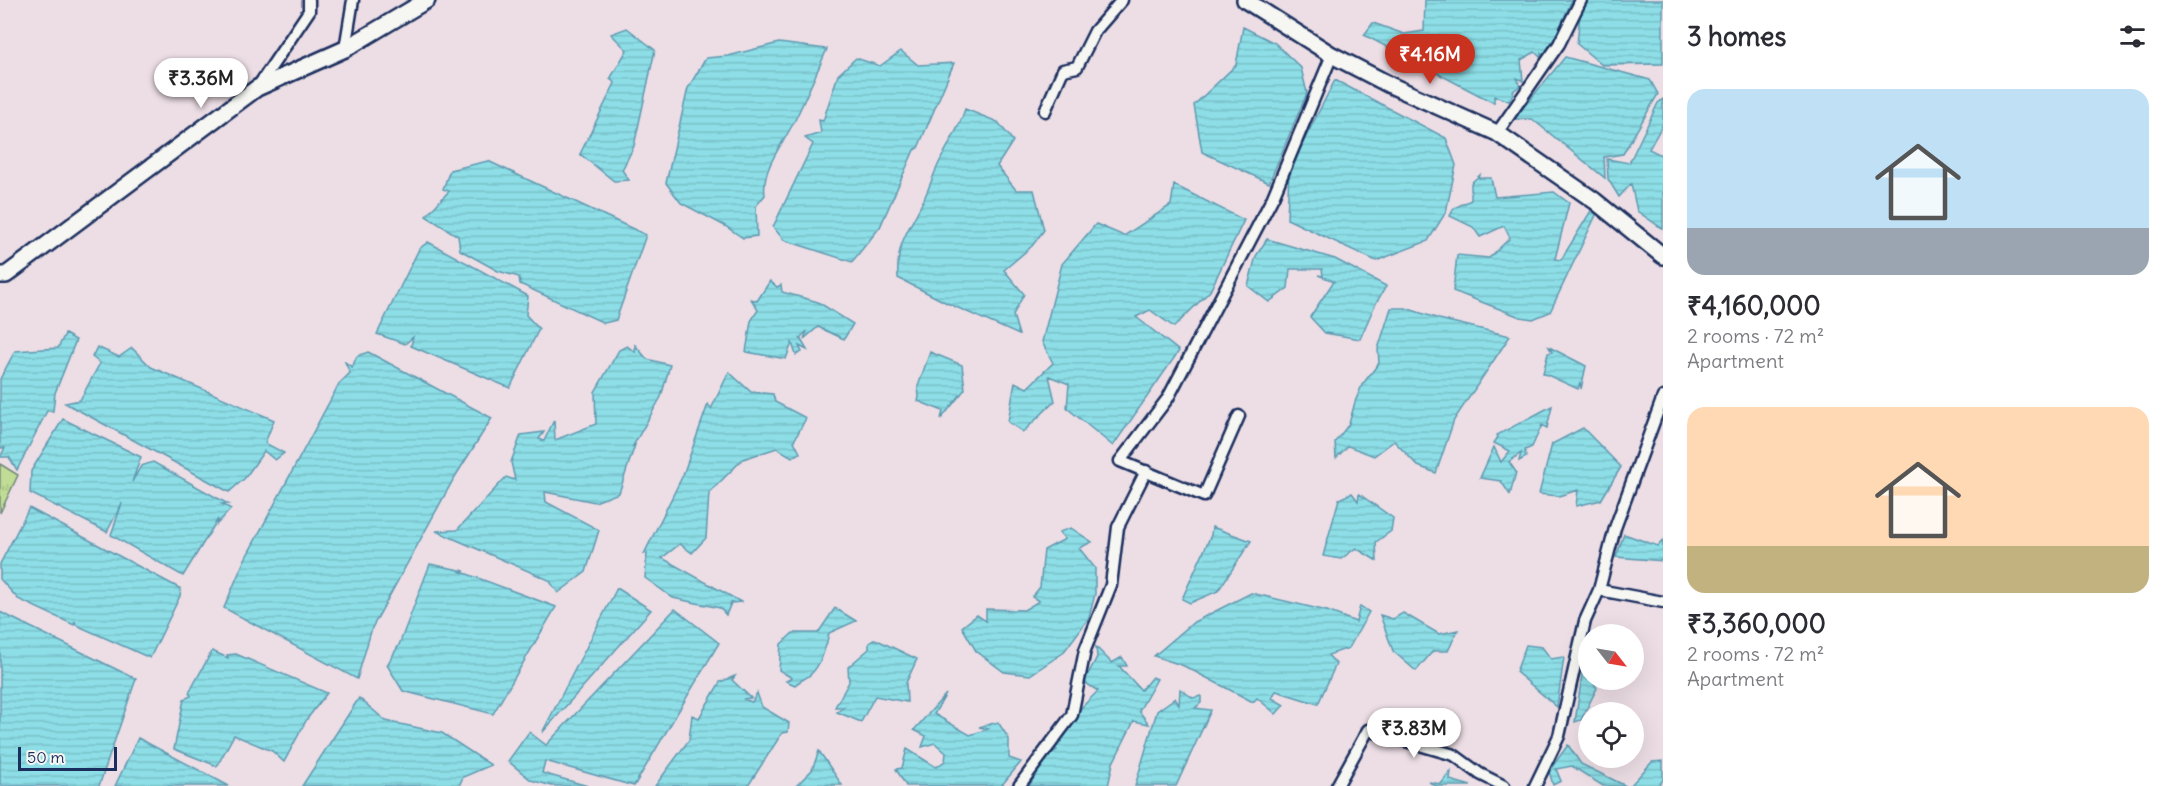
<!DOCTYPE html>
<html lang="en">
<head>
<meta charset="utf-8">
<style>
  body { margin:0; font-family:Delius,sans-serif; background:#f7f7f7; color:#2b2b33; height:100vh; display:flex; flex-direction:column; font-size:22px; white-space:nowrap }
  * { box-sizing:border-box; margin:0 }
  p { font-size:20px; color:#7c7c81 }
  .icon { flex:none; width:33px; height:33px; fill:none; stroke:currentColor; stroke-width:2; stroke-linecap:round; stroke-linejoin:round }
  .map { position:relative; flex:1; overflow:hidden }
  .sheet { display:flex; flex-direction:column; background:#fff; width:510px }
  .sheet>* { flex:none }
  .needle { width:39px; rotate:121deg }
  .tools { position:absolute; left:1578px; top:624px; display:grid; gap:12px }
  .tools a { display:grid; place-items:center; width:66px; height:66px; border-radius:50%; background:#fff; box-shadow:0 6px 24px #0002; font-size:30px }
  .scale { position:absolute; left:18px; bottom:15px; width:99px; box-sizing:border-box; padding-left:6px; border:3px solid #1b2f5e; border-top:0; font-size:16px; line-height:21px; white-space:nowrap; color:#1b2f5e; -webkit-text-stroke:4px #f6f6f2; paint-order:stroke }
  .price { position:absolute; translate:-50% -51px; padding:0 14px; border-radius:21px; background:#fff; color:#222; font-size:20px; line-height:39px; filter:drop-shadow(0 2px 3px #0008) }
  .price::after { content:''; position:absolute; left:50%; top:36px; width:18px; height:14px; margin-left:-9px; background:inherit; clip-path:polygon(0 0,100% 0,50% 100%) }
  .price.current { background:#c8321e; color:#fff }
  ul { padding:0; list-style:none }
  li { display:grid; align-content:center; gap:12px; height:318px; padding:0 24px }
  li span { display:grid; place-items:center; height:186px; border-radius:18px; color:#555 }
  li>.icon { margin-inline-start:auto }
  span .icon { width:108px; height:108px; fill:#fffc; stroke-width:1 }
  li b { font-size:26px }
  h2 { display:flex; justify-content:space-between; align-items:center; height:72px; padding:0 24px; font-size:26px }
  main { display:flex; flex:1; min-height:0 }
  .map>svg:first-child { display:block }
  .park { fill:url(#park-tufts); stroke:#6e8679; stroke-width:1.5 }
  .water { fill:url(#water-rules); stroke:#5f98b0; stroke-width:1.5 }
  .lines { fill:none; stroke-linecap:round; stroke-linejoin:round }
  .street-casing { stroke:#1b2f5e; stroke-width:15 }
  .secondary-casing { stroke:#1b2f5e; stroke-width:20 }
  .street { stroke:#f6f6f2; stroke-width:10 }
  .secondary { stroke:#f6f6f2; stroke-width:15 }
</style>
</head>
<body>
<main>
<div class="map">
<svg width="1663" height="786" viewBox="0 0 1663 786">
  <defs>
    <pattern id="park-tufts" width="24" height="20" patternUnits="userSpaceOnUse" patternTransform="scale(1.5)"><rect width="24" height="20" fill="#c1dc94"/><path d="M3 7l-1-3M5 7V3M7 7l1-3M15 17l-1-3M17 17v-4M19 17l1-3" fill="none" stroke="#a5bd82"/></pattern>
    <pattern id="water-rules" width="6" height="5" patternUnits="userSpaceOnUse" patternTransform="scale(1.5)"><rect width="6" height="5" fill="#8ddee6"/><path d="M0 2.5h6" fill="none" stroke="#79bfc8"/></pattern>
  </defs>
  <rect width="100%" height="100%" fill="#eddee5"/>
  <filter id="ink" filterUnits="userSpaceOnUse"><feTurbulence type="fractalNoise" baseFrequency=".0167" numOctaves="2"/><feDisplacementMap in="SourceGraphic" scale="12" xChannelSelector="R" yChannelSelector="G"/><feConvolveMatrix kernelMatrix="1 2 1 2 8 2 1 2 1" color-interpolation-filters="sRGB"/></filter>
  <g filter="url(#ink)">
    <!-- park -->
    <path class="park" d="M0,464L18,475L0,513Z"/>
    <!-- water -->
    <path class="water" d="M1425,0H1572L1547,56L1541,53V58L1535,52L1521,60L1523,81L1517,78L1520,86L1513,91L1514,92L1509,101L1494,96V103L1364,35L1373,23L1404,34L1424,31Z
      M1587,0H1663V64L1602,65L1577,44L1580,14Z
      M1243,27L1275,43L1301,68L1307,93L1269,183L1202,152L1194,105L1236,65Z
      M627,28L655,50L634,146L622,170L629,180L614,181L580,154L615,83L610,79L627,50L611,34Z
      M779,43L827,49C817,72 807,95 796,118C785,142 761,167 765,195L756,206L757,236L743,238L725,226L681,203L666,183L688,88L706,58L728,56Z
      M901,51L918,65L954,63L918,148L914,150L880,227L852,262L784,240L773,227L813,144L805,138L821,133L819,120L823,121L838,75L856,58L880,66Z
      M1565,57L1650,80L1658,94L1623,154L1604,157L1605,178L1532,119H1514Z
      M1335,80L1446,138L1456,165L1446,212L1428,241L1376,261L1287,219L1289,170Z
      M1663,99V124L1649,149L1663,156V229L1637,211L1631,184L1619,197L1608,179L1607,159L1629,163L1658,103Z
      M965,109L998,122L1013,141L997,166L1016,190H1034L1044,230L1032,246L1004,270L1024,294L1013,315L1019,335L947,303L898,278C896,244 907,233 921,205C929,190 933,174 941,159C950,141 959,129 965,109Z
      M488,161L646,235L616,320L604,323L520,284L519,277L498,271L460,250L458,236L426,216L449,191L443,189L450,170Z
      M1480,175L1479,178H1491L1495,197L1554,192L1569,203L1555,259L1561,260L1592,209L1597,213L1550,312L1533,319L1520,317L1453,291L1457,255L1489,258L1510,238L1504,226L1480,237L1473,227L1450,216L1454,208L1471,200V183Z
      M1174,185L1244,220L1210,291L1174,327L1150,310L1136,317L1179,351L1113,446L1067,408L1069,384L1049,376L1055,401L1023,432L1008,422L1015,382L1027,388L1053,363L1042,342L1062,264L1096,224L1124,236L1171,205Z
      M1267,239L1335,259L1386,286L1374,307L1360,339L1325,333L1310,317L1334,281L1318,275L1323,276L1322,269H1290L1288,288L1269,302L1248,286L1256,256Z
      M428,242L528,296L526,315L539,329L510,388L411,346L413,337L405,344L377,334L419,249Z
      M770,281L777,287L781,285L782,292L818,302L853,324L844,339L818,327L804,339L807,331L800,338L807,350L799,346L802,352L796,355L792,343L786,359L746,352L751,321L758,310L751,299L757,301Z
      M1391,308H1406L1439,319L1510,336L1454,420L1436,473L1418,466L1394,441L1374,456L1348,446L1336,458L1335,442L1349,424L1355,402L1362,385L1379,363L1378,349Z
      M65,334L76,340L55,393L53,411H47L17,470L9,457H0L5,448H0V379L15,351L58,348Z
      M635,345L647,359L670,365L661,397L633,446L635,445L619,493L595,502L545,492L546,502L599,530L586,572L558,593L549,580L436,531L457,530L506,477L515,480L511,462L521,435L544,432L539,439L544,441L554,420L555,440L596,424L595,392L619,350L627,346L635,352Z
      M97,347L119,357L132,348L151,367L274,420L265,443L284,453L275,460L264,451L245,478L229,492L65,403L80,400L100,363L92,357Z
      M1549,347L1586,366L1581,389L1580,382L1578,389L1543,373L1548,353L1552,352Z
      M368,352L492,418L453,480L372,628L357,679L224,608L244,561L339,384L350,373L345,362L352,367L357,356Z
      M930,352L962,365L965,389L941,419L943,411L918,401L919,397L918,386Z
      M729,372L751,392L773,394L775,402L806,418L794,441L800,453L792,457L777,448L743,459L709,493L706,538L692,553L680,544L662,558L741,602L731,603L726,615L720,608L673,598L645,578L647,553L644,554L683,475L708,404L711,409Z
      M1552,406L1547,428L1542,425L1532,447L1525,450L1526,457L1519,461L1521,453L1509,462L1516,472L1510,495L1501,481L1480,478L1494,447L1501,462L1510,451L1494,443L1498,437L1497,435Z
      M63,419L141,457L132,482L141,466L153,462L228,504H222L231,509L217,524L218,519L183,576L111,535L122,503L107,532L30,493L31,471Z
      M1583,428L1621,467L1601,500L1576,506L1578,490L1559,496L1539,494L1552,444Z
      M1352,493L1358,501L1359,494L1393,518L1391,531L1376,542L1377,561L1356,548L1341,559L1323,556L1339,499Z
      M29,508L181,589L180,596L150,658L76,625L75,621L74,625L18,599L0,579V564Z
      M1212,527L1251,541L1218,591L1190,603L1182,599L1211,535Z
      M1071,528L1092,542L1079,548L1095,568V594L1089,618L1063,653L1030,675L1004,672L976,651L962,627L977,615L986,621V609L1024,610L1039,601L1032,597L1040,587L1044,550L1065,539L1059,532Z
      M1624,534L1658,546L1663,540V561L1616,557Z
      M430,564L465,571H459L556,607L493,714L403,691L387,665L399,645Z
      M617,588L651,610L542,733Z
      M1251,593L1327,611L1356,622L1360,606L1369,612L1349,648L1328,655L1336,664L1318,704L1276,691L1272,698L1284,705L1276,714L1257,698L1253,702L1184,666L1154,656L1194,622Z
      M835,608L856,621L829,633C827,645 820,666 811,674C806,679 800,680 795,685L786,681L792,678L779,670L781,644L793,633H818Z
      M675,609L719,643L634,786L545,761L542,773L588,786H552L531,780L508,761L529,732L546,745Z
      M0,612L136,679L99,786H0Z
      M1403,613L1439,634L1458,630L1448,651H1433L1416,671L1393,651L1380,615L1393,619Z
      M875,639L917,659L906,683L907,702L875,696L861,722L837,712L844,707H835L849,682L848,667L869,649V643Z
      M1526,645L1542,647L1551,659L1564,657L1557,707L1516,672Z
      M1096,647L1112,663L1122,657L1127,666H1119L1141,690L1152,677L1157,679L1139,711L1149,724L1134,721L1113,763L1108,786H1029L1046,757L1057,750L1055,748L1080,709L1098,691L1084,682L1097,657Z
      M212,651L228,658L227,655L236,654L327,693L307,719L284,762L272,751L234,735L217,766L174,749L184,699L191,696L189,693Z
      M1583,669H1588V680H1592L1597,688L1581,720L1575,722Z
      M735,676L732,680L751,698L743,699L752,702L757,693L762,707L789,723L788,732L782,733L748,786H655L689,740L692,715L699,718L720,682Z
      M1180,689L1193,698L1201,696V703L1195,708L1211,710L1176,786H1135L1157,711L1175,698L1179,705Z
      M946,694L934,714L970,735L988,729L979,727L998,722L1009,739V758L1021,762L1001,786H906L896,769L902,768L907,749L936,767L945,761L946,753L935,743L922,747L926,736L914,730Z
      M359,698L386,721L442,733L491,765L463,777L459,786H302Z
      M138,738L229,786H115Z
      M1568,745L1581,764L1626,786H1603L1572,766L1556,769L1561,781L1553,785L1549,771Z
      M819,751L842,785L796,786L812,770Z
      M1663,761V780L1658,786H1630L1652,762Z
      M1451,771L1450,780L1471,786H1436L1429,782L1441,784Z"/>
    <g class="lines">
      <!-- street casing -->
      <g class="street-casing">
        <path id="street" d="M345,49L353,0
          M257,88L309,11V0
          M1045,111L1063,70L1077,67L1095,31L1122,0
          M1497,133L1559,44L1581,0
          M1239,416L1204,496L1120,461L1168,398L1273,197L1332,55
          M1599,590L1663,602
          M1019,786L1072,715L1085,650L1111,585L1118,527L1146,471
          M1337,786L1368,730L1454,755L1480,774L1504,786
          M1535,786L1559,736L1585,621L1599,590L1615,528L1663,397"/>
      </g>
      <!-- secondary casing -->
      <g class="secondary-casing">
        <path id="secondary" d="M1245,0L1332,55L1390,85L1497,133L1595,201L1663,256
          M0,275H6L257,88L345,49L427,0"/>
      </g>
      <!-- street -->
      <use href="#street" class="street"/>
      <!-- secondary -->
      <use href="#secondary" class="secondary"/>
    </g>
  </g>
</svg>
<div class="tools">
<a><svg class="needle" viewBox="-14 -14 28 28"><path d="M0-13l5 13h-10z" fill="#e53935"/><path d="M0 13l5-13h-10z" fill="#7c7c81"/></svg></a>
<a><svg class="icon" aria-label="locate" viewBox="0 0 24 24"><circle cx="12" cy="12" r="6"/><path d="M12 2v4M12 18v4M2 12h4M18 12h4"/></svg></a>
</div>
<div class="scale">50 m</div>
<b class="price current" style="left:1430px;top:85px">₹4.16M</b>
<b class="price" style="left:201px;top:109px">₹3.36M</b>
<b class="price" style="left:1414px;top:759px">₹3.83M</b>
</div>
<section class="sheet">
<h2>3 homes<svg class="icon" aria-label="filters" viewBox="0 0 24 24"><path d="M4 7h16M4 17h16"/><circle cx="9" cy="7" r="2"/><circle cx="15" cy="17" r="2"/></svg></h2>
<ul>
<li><span style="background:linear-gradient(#bfe0f5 75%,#9aa5b1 0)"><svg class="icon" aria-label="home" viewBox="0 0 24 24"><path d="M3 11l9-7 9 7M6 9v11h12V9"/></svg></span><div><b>₹4,160,000</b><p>2 rooms · 72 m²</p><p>Apartment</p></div></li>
<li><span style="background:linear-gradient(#ffd9b3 75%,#c2b280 0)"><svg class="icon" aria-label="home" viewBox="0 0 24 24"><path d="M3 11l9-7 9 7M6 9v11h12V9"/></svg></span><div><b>₹3,360,000</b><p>2 rooms · 72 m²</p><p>Apartment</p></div></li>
</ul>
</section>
</main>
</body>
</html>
